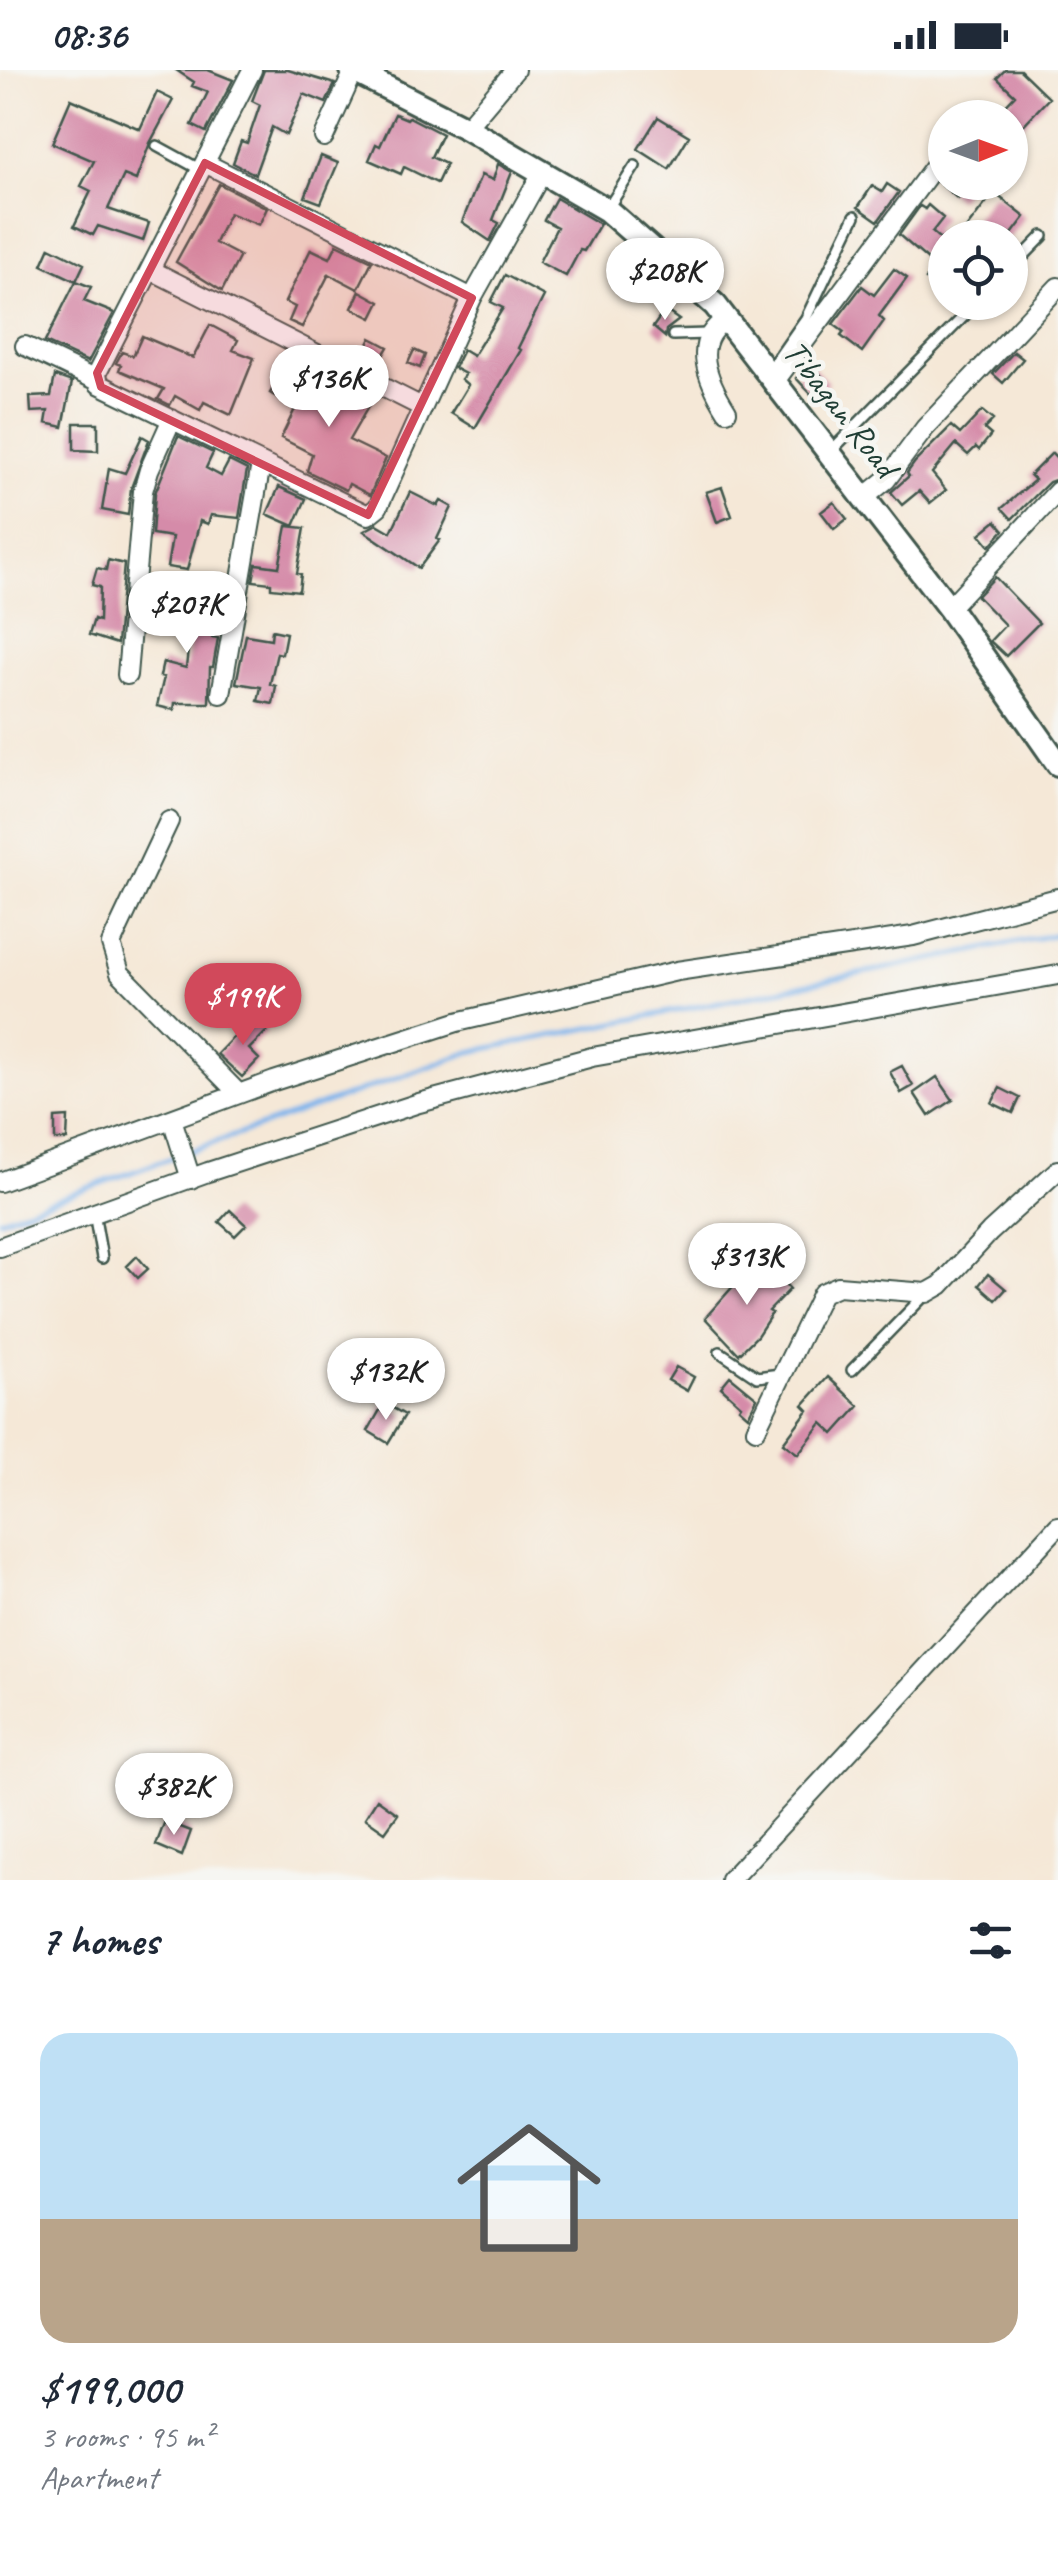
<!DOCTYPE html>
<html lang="en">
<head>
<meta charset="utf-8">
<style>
  body { margin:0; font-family:Caveat,sans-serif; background:#f6f6f7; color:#1f2937; height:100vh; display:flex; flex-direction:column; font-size:38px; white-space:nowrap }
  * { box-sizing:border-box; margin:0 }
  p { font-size:32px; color:#747a83 }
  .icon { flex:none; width:55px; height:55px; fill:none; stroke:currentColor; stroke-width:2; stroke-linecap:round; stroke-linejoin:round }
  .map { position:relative; height:1810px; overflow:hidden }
  .details { display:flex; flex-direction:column; background:#fff; flex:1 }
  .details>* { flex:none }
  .needle { width:65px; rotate:89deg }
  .tools { position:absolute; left:928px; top:30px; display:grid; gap:20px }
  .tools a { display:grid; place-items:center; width:100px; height:100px; border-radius:50%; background:#fff; box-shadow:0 2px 8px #0004; font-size:50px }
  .price { position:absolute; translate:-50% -85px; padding:0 22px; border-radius:35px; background:#fff; color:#222; font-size:32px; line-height:65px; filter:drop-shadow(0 2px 5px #0008) }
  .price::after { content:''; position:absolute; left:50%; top:60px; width:30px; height:22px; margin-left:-15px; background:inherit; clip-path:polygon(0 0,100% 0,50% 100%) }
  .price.selected { background:#d1495b; color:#fff }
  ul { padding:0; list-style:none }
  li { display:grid; align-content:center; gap:20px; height:530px; padding:0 40px }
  li span { display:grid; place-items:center; height:310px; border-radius:30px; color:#555 }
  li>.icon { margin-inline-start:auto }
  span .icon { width:180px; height:180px; fill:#fffc; stroke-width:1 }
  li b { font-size:42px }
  h2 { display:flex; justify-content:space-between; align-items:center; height:120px; padding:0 40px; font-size:42px }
  .status { display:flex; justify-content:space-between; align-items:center; height:70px; padding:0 50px; background:#fff; direction:ltr }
  .status svg { height:28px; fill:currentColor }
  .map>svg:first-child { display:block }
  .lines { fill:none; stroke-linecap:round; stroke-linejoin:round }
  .stream { stroke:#7db4ec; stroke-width:5 }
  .building { fill:#d58ba9 }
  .service-casing { stroke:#3f574c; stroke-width:14 }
  .minor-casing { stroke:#3f574c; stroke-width:22 }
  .secondary-casing { stroke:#3f574c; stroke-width:28 }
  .service { stroke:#fff; stroke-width:9 }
  .minor { stroke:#fff; stroke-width:18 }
  .secondary { stroke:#fff; stroke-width:22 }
  .marked { fill:#d1495b; fill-opacity:0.2; stroke:#d1495b; stroke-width:8; stroke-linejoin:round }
  .labels { text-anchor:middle; stroke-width:9; stroke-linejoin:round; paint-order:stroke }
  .street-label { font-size:35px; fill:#1f3d34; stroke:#f6f6f2 }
</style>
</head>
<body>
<div class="status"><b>08:36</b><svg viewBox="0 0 49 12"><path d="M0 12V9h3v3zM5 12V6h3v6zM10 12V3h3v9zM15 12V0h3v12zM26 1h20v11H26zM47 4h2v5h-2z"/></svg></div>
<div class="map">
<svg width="1058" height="1810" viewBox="0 0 1058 1810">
  <rect width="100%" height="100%" fill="#f6f6f2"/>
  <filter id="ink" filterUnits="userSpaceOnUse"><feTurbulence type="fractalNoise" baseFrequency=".01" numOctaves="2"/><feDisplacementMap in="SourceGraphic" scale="20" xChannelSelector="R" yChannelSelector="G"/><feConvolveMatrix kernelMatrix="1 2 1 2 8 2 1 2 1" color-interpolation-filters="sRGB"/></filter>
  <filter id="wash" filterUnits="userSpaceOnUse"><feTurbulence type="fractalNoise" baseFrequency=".0048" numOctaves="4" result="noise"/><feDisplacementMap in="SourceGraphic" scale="40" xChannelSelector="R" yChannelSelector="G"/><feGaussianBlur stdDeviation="2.25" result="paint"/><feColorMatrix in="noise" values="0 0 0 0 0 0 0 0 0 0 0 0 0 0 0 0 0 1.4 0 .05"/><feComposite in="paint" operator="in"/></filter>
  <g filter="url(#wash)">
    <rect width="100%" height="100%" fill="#f5e8d7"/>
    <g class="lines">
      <!-- stream -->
      <path class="stream" d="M0,1149L470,982L1058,864"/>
    </g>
    <g id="blocks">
      <!-- building -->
      <path class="building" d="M176,0H208L233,10L206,62L192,55L208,22L192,16L194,12Z
        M264,0H288L335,14L326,33L304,24L286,65L272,57L255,104L233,93L241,71L247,73L260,35L252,31Z
        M1005,0H1020L1049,28L1010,69V48L1001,40L1015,25L997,8Z
        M157,22L173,30L150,73L136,110L124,105L108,139L149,153L143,171L98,156L93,165L74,156L91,121L81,116L94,91L52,73L71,29L140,59Z
        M395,44L407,49L409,47L442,64L431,87L446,94L437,113L404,97L401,104L369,90L376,74L380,76Z
        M658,47L689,66L669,99L638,79Z
        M321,86L338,93L321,133L305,127Z
        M498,94L512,102L493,150L499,153L490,171L462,152L481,105L493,110Z
        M938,112H972L958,129Z
        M219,114L267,138L259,155L229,143L215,173L240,186L222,221L176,192Z
        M887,114L899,122L878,151L858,137L872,116L882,122Z
        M992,125H997L1025,147L1009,168H959Z
        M556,128L600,154L584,181L580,180L566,206L539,192L557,157L544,150Z
        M928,135L943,148L932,162L945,173V224L926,209L936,197L899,165L920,136L925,139Z
        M337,174L372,191L358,219L329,204L302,257L289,251L295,237L285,232L311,179L330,188Z
        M50,177L84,194L76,211L42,195Z
        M894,199L907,208L879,246L884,251L862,282L841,266L844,262L833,254L862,216L874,225Z
        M505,205L544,226L518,278L521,280L475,358L451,343L468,315L461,309L465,304L454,298L463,280L473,286L503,238L491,232Z
        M76,211L91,217L84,231L114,243L88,292L45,272Z
        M360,221L380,232L372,248L352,238Z
        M665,240L679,250L666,260L665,267L653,257Z
        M210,255L238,270L233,280L254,288L231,345L204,332L200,340L175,326L170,335L158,329L164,319L119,300L121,295L116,293L122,282L133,286L142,266L193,288Z
        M371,268L388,277L375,299L360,291Z
        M414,280L425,285L420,298L408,293Z
        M1014,282L1023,289L1003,313L993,304Z
        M811,294L828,313L813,326L796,308Z
        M287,295L312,310L316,305L341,322L347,314L372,330L349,370L386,388L370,425L349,414L346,420L307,401L312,384L281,368L295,339L270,323Z
        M55,306L72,312L63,357L46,353L48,341L31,342L30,327L51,326Z
        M982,341L993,350L984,359L991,365L979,380L976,377L968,385L956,374L932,403L946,420L930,433L919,421L902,435L891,422L909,406L907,403L915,392L951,356L960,364Z
        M74,353H98V381L74,380Z
        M142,366L149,370L131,418L128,445L102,440L109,398L125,403Z
        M178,366L213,383L206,398L221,406L229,391L247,400L239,448L211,445L208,454L200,451L187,500L167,497L172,467L152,464L155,423Z
        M1052,383L1058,389V409L1049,412L1012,449L1002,438L1035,410L1030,405Z
        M279,417L306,429L294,456L267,444Z
        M722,417L732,446L717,452L706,422Z
        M410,422L438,436L441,431L452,437L437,469L440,470L419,498L364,461L377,454L391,462Z
        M834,432L847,449L834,459L821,442Z
        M996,451L1004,460L990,476L980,464Z
        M287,456L305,458L297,503L301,504L299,521L271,518V513L253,511L256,494L279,497Z
        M108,490L124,494L117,574L89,565L94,549L99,551L100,517L92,515L97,498L106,500Z
        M995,507L1039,553L1006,586L990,571L1005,555L977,526Z
        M146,528L177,532L176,539L213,540L212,567L218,568L213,597H210L209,633H175L174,640L157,636L164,607L160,606L163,592L186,598L191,552L145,545Z
        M272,560L286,563L282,584L277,583L270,614L276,616L273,634L258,631L261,617L236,613L246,565L271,569Z
        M253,947L267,961L249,979L259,989L242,1007L217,984Z
        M902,996L913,1016L901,1023L890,1002Z
        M937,1007L953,1030L929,1046L914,1023Z
        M1000,1018L1020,1028L1013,1043L992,1033Z
        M68,1047L67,1070H55V1048Z
        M230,1140L246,1155L235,1166L219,1152Z
        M137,1186L148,1199L138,1208L127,1196Z
        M753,1194L775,1211L778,1207L790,1219L769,1241L772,1243L757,1266L739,1284L705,1248Z
        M988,1204L1006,1219L996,1230L979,1215Z
        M676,1297L694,1307L687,1321L668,1310Z
        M730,1306L757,1328L748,1346L739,1338L741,1335L721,1317Z
        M828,1307L859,1336L834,1364L822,1353L798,1384L783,1373L808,1340L803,1335Z
        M384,1333L405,1345L388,1373L368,1361Z
        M377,1729L398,1744L385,1762L365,1748Z
        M165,1751L191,1761L182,1786L156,1775Z"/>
    </g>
  </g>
  <g filter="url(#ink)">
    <use href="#blocks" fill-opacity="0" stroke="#3f574c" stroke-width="2.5"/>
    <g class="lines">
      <!-- service casing -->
      <g class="service-casing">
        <path id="service" d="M157,76L201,100
          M608,138L635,96
          M1010,200L1043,166
          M673,265L708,264
          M769,301L806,248L855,146
          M831,381L978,232
          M94,1143L102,1188
          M720,1282L757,1307L780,1304
          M852,1300L925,1225"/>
      </g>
      <!-- minor casing -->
      <g class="minor-casing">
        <path id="minor" d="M252,0L97,303L99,314L368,445L378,437L472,228L543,101
          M971,48L973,44
          M466,58L515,0
          M324,67L354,1
          M205,93L472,228
          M151,200L422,337
          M25,276L98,311
          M776,310L945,82
          M727,341C708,311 689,271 727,249
          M865,427L886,410L925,358L1058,217
          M949,538L1058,421
          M127,605L143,421L149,400L172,349
          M221,624L261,394
          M169,751L111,874L120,903L239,1024
          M172,1049L191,1109
          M0,1112L274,1011L457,952L677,901L913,866L1058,828
          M0,1177L208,1102L419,1033L592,987L1058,905
          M756,1359L822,1223L838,1216L927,1223L941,1215L990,1162L1058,1100
          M730,1810L1058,1456"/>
      </g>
      <!-- secondary casing -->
      <g class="secondary-casing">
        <path id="secondary" d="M352,0L466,58L607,140L715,235L949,538L1058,694"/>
      </g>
      <!-- service -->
      <use href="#service" class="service"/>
      <!-- minor -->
      <use href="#minor" class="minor"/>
      <!-- secondary -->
      <use href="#secondary" class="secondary"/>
    </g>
  </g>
  <!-- marked area -->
  <path class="marked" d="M205,93L472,228L368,445L101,317L97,303Z"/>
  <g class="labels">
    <!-- street labels -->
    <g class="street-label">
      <text transform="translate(841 338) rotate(52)" y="12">Tibagan Road</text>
    </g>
  </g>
</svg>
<div class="tools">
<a><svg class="needle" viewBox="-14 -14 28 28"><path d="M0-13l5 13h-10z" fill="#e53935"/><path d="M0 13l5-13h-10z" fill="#747a83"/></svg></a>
<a><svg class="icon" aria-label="locate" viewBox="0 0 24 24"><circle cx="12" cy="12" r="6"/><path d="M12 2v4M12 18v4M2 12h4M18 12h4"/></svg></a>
</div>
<b class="price" style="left:665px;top:253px">$208K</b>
<b class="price" style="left:329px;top:360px">$136K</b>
<b class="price" style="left:187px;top:586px">$207K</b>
<b class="price selected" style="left:243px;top:978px">$199K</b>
<b class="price" style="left:747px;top:1238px">$313K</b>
<b class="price" style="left:386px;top:1353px">$132K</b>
<b class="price" style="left:174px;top:1768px">$382K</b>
</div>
<section class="details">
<h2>7 homes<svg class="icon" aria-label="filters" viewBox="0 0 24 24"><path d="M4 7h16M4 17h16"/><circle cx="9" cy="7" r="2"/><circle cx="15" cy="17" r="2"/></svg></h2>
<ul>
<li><span style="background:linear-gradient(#bfe0f5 60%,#b9a48a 0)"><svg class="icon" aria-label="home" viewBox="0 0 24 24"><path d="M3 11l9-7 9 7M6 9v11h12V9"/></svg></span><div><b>$199,000</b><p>3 rooms · 95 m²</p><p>Apartment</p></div></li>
</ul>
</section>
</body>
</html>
